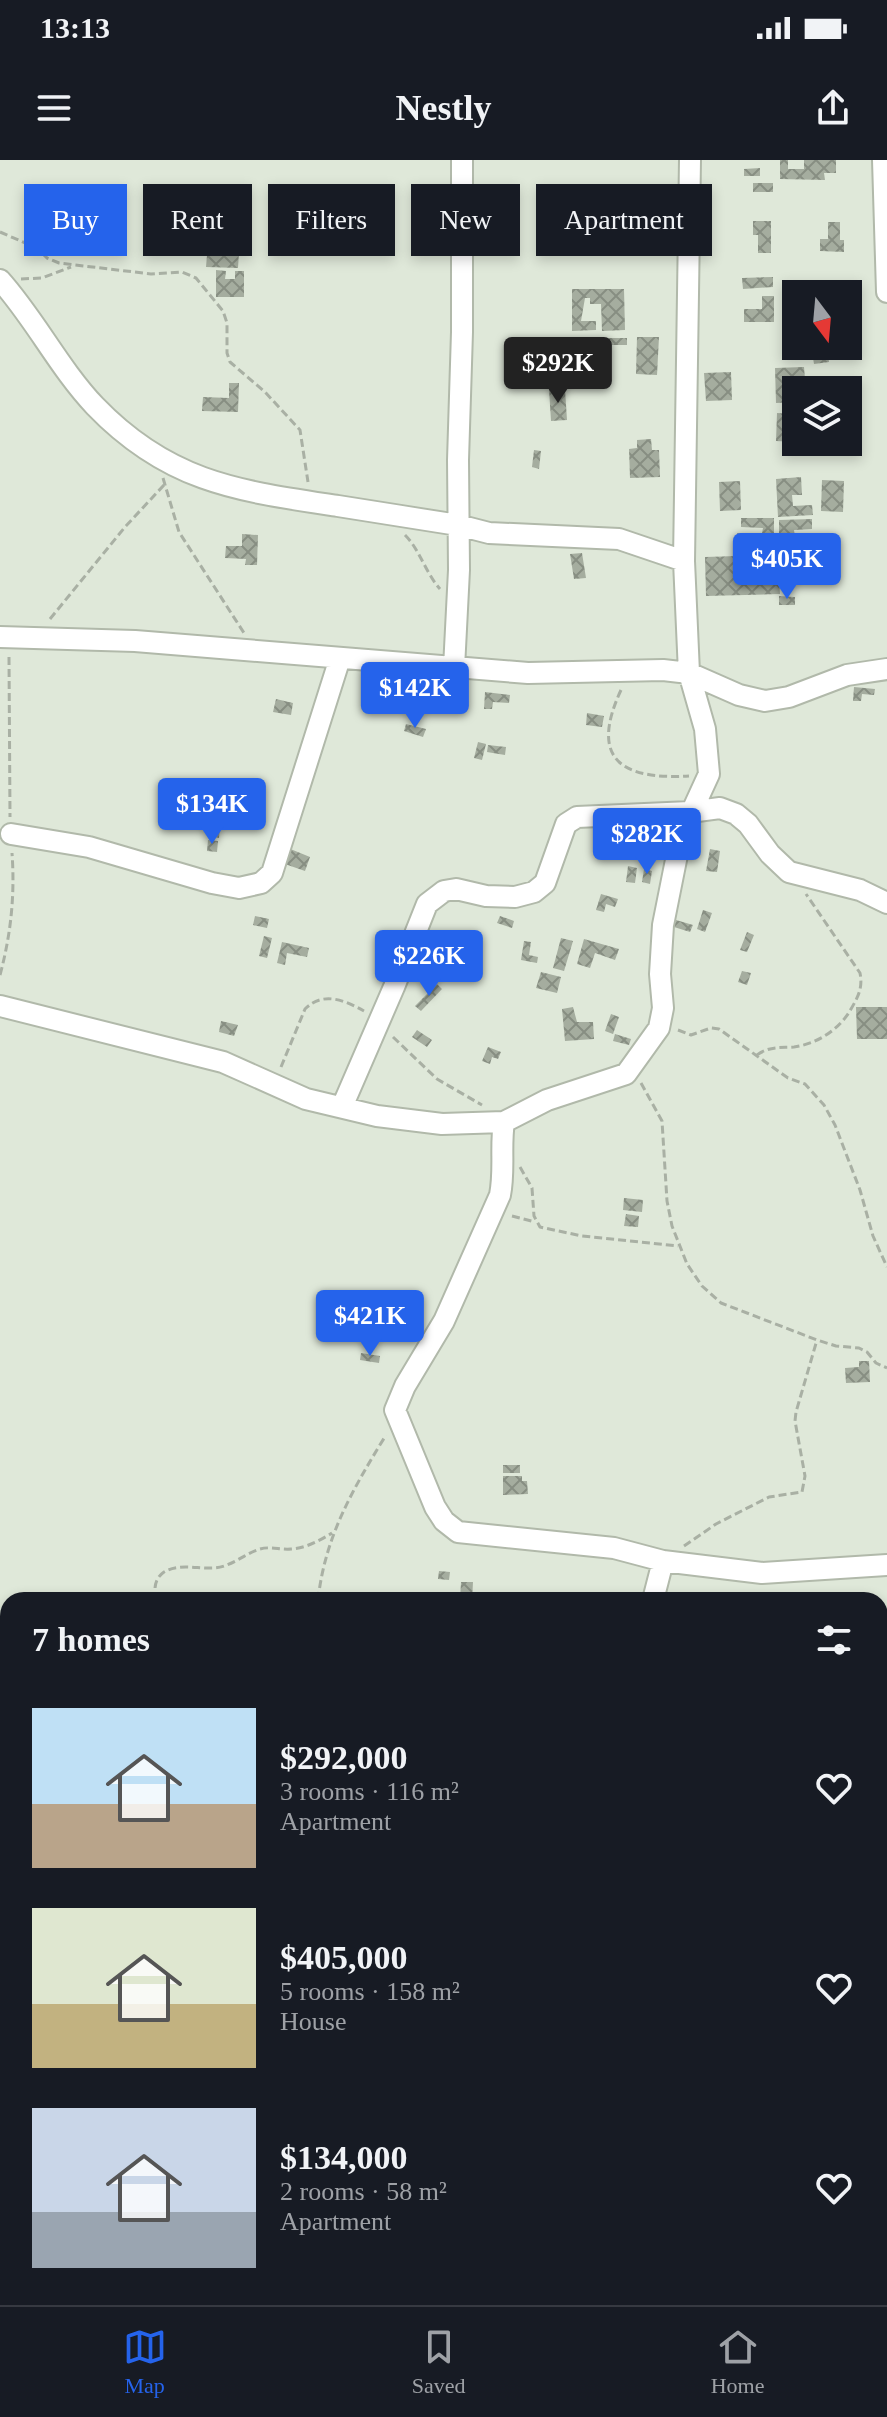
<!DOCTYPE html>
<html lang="en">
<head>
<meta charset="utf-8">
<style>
  body { margin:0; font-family:Georgia,serif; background:#20242c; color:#f1f3f6; height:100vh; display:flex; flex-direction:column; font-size:30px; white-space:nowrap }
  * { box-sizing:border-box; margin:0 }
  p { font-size:26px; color:#9ea1a6 }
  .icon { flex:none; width:44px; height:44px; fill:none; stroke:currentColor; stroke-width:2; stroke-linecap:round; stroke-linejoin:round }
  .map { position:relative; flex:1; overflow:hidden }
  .details { position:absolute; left:0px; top:1432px; width:888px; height:714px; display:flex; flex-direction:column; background:#171b24; border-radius:24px 24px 0 0; box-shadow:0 4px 12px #0003 }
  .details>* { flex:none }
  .guide { position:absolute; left:24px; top:24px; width:840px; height:72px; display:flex; gap:16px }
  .needle { width:52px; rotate:164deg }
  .buttons { position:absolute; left:782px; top:120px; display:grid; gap:16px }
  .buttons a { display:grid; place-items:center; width:80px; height:80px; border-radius:0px; background:#171b24; box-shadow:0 4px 12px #0003; font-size:40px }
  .price { position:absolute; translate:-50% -68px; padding:0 18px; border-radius:8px; background:#2563eb; color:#fff; font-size:26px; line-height:52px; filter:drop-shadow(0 2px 4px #0008) }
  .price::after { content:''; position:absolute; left:50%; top:48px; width:24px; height:18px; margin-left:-12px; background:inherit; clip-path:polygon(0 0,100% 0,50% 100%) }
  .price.active { background:#222; color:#fff }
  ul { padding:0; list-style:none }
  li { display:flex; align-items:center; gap:24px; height:200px; padding:0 32px }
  li span { display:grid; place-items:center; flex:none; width:224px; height:160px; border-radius:0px; color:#555 }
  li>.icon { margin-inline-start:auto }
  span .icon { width:96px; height:96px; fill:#fffc; stroke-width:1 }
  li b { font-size:34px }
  h2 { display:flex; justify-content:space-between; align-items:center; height:96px; padding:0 32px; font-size:34px }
  .chip { padding:0 28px; border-radius:0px; background:#171b24; box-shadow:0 4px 12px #0003; font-size:28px; line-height:72px }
  .chip.active { background:#2563eb; color:#fff }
  .status { display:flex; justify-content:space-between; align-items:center; height:56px; padding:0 40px; background:#171b24; direction:ltr }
  .status svg { height:22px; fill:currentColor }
  header { display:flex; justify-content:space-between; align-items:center; height:104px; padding:0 32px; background:#171b24; font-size:36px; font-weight:800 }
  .dock { display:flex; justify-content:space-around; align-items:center; height:112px; border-top:2px solid #363941; background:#171b24; font-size:22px; color:#9ea1a6 }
  .dock a { display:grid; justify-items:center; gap:4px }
  .dock .active { color:#2563eb }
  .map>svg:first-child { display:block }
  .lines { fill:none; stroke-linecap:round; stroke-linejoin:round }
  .stream { stroke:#b98db6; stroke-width:5 }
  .building { fill:url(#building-cross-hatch) }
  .minor-casing { stroke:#b1b9aa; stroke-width:24 }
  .path { stroke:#a9b0a4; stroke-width:3; stroke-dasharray:8 4; stroke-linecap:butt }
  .minor { stroke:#fff; stroke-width:20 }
</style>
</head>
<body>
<div class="status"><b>13:13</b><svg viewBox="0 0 49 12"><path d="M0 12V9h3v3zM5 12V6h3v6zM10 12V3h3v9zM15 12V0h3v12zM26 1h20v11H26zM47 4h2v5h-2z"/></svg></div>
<header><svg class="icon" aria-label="menu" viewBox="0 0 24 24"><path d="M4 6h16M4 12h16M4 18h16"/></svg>Nestly<svg class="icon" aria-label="share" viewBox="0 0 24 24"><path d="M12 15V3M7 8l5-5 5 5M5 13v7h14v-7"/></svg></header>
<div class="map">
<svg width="887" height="2145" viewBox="0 0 887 2145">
  <defs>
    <pattern id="building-cross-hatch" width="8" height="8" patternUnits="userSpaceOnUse" patternTransform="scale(2)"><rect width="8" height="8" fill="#a5ad9f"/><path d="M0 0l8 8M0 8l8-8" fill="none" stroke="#878e82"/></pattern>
  </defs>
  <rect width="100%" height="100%" fill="#dfe8d9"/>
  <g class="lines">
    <!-- stream -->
    <path class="stream" d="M0,2058L8,2067
      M36,2138L39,2145"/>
  </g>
  <!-- building -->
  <path class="building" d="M780,0H788V9H804V0H836V13H824L825,20L780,19Z
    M760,8V16H744V9Z
    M753,23H773V32H753Z
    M753,61H771V93H758V75H753Z
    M828,62H840V80H844V92L820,91V79H828Z
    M197,77L240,78L238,108L206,107L207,95H197Z
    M216,110L226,111L225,119H235V111H244V137H216Z
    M773,117V127L743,129L742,118Z
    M572,129H624L625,170L602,171L601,144H590V138H585L581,161H596V170L572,171Z
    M762,136H774V162H744V149H762Z
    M796,174V186H827L829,202L814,204L812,192L789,195L786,175Z
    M637,177H659L657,215L636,214Z
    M607,178H627V185H607Z
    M804,207L805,219L787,221V231L796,230V242L776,243L775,208Z
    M731,212L732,240L706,241L704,213Z
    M229,223H239L238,252L202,251L203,237L229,238Z
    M549,229H565L567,260L551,261Z
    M777,253L792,254V267H796V282L776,281Z
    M651,279L652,290H659L660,317L630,318L629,289L637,288V280Z
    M534,290L541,291L539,309L532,307Z
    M801,317L802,335H792L793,346L812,345L813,355L778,357L776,319Z
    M822,320L844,321L843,352L821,351Z
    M740,321L741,350L720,351L719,322Z
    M741,358H774V389H763V384H737V373H762L763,368L741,367Z
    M812,359V369L794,370L795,378H814V388L779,389V360Z
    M242,374L258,375L257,405H245L246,399L225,398L226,386H242Z
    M582,393L586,418L574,419L570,394Z
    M737,396L738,420H779L780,434L706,436L705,397Z
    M779,436L795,437V445H779Z
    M854,527L875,529L874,535L862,534L861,541H853Z
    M485,532L510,535L509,543L493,542L492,549H484Z
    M276,539L293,543L291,555L273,552Z
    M587,553L604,556L602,567L586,565Z
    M406,564L426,569L423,577L404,571Z
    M478,582L486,584L482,600L474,598Z
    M488,585L506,587L505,595L487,592Z
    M215,633L225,634L224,648L213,647Z
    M211,665L220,666L219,678L210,676Z
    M208,680L218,681L217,692L207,691Z
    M288,688L310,697L305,711L282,703Z
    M710,689L720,691L717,712L706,711Z
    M628,706L637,708L635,723L626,722Z
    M644,709L652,711L650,724L642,722Z
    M601,734L618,739L615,747L606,744L604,752L596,750Z
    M703,750L712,753L705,772L697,769Z
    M255,756L269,759L267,768L253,765Z
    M500,756L514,761L512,768L497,763Z
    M676,760L693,765L690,772L674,767Z
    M747,772L754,775L747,792L740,790Z
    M264,776L272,778L267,798L259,796Z
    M561,778L573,781L564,811L553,808Z
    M584,779L619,789L615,800L595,793L590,808L577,804Z
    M524,781L531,782L529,795L538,797L537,803L521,800Z
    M282,782L309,788L307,797L287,793L285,805L277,803Z
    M416,807L432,819L426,826L410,814Z
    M742,811L751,813L747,825L738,822Z
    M541,812L561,817L557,833L536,828Z
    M437,824L442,829L421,851L415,846Z
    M573,847L577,862H593L594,879L565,881L562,849Z
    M856,847H887V879H857Z
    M611,854L619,857L613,874L605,871Z
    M221,861L238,865L234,876L219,872Z
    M417,870L432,880L427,887L412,877Z
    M615,874L631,879L629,885L613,881Z
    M488,887L501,892L498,899L492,897L490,904L482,901Z
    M624,1038L643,1040L642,1052L623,1050Z
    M626,1054L639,1056L638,1067L624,1066Z
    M361,1193L380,1196L379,1203L360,1200Z
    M859,1201H869L870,1222L846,1223L845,1208L859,1207Z
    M503,1305H520V1313H503Z
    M503,1316H522V1321H527L528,1334L503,1335Z
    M439,1411L450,1412L449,1420L438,1419Z
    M461,1422H473L472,1440H460Z"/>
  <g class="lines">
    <!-- minor casing -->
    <g class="minor-casing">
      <path id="minor" d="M690,0L684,401L689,513L705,569L709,614L681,675L663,765L660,814L663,848L659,868L626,914L547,940L504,962C500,986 505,1010 500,1035L444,1161L405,1226L395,1250L435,1347L444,1361L458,1372L614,1388L663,1401L762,1413L887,1405
        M883,0L887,132
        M0,120C35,159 59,208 95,246C169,323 239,331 338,346C378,352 418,359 458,365L489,373L619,379L684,401
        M0,477L135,481L528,513L663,510L689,513L739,535L765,541L789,537L847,515L887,509
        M454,508L459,410L458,300L462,172V0
        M11,674L89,687L212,723L239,728L261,723L272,713L340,498
        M0,846L223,902L306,939L377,956L442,964L504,962
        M342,947L394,827L427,744L444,731L456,729L486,736L515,737L534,732L545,723L566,664L577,657L690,652L720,648L736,654L748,664L770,694L789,712L860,730L887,743
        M653,1440L663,1401
        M880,1759L887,1758
        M0,1900L8,1899"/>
    </g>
    <!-- path -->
    <path class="path" d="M0,72L37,88L47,98L59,103L151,114L182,112L196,118L223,151L227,163V193L230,202L265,232L300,270L308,322
      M21,119L42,118L71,107
      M163,318L179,372L244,473
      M405,375C420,390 425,412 440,429
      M50,459L125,367L164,325
      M9,497L10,657
      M621,530C589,599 621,620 689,616
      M0,815C11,774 15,735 12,693
      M678,870L691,875L711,868L719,869L788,918L805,924L824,945L835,965L860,1030L873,1076L887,1107
      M393,877L437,919L482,945
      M757,895C770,886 779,888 794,887C817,884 840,869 851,849C858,837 863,828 860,813L806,734
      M281,907L305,849C323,831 344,840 364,851
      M641,923L662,961L667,1041L672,1066L687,1104L702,1126L721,1143L817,1180L836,1186L859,1188L867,1192L876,1203L887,1208
      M520,1007L532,1028L534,1056L540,1067L582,1076L678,1086
      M512,1056L535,1062
      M684,1386L716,1364L769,1337L802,1332L805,1316L795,1261L796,1252L817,1180
      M156,1440C154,1429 154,1419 164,1412C179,1403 197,1409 214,1408C231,1407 244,1394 260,1389C271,1386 280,1390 291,1389C306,1388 319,1381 332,1373
      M318,1440C325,1376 353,1329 386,1275
      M880,2075L887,2076"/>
    <!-- minor -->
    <use href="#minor" class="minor"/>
  </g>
</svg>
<div class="buttons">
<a><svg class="needle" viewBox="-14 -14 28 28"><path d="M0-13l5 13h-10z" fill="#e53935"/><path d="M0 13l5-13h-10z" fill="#9ea1a6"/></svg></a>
<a><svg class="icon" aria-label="layers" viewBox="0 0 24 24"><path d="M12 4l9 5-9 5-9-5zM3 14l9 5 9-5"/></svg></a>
</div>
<b class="price active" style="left:558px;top:245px">$292K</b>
<b class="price" style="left:787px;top:441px">$405K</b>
<b class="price" style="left:415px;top:570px">$142K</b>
<b class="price" style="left:212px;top:686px">$134K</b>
<b class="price" style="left:647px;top:716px">$282K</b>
<b class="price" style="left:429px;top:838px">$226K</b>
<b class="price" style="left:370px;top:1198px">$421K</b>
<div class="guide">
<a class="chip active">Buy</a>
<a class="chip">Rent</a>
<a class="chip">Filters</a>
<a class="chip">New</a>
<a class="chip">Apartment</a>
</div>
<section class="details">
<h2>7 homes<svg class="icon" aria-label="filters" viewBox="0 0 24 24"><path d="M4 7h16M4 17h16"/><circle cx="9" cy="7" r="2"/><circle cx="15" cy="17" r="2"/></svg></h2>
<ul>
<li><span style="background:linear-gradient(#bfe0f5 60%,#b9a48a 0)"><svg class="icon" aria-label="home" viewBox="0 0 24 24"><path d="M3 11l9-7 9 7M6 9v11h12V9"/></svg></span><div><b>$292,000</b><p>3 rooms · 116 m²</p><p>Apartment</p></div><svg class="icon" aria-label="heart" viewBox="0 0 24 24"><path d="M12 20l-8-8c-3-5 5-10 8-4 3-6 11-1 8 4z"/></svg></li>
<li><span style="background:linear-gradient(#dfe7d0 60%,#c2b280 0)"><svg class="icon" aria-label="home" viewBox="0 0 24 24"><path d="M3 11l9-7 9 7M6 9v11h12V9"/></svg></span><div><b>$405,000</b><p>5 rooms · 158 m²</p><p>House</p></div><svg class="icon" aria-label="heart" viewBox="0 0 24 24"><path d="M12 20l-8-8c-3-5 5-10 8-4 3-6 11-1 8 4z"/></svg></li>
<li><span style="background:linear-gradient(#c9d6e8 65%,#9aa5b1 0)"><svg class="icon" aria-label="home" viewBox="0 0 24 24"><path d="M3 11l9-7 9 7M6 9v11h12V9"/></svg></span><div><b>$134,000</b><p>2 rooms · 58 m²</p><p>Apartment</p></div><svg class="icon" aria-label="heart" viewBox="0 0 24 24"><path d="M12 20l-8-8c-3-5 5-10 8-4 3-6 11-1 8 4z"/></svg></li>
</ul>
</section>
</div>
<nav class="dock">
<a class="active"><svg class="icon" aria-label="map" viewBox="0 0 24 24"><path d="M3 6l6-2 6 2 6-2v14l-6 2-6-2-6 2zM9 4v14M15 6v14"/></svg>Map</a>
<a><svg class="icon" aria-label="saved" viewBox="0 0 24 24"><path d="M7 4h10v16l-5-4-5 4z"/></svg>Saved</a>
<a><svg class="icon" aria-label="home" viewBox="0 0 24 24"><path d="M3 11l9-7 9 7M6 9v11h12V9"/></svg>Home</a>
</nav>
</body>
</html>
